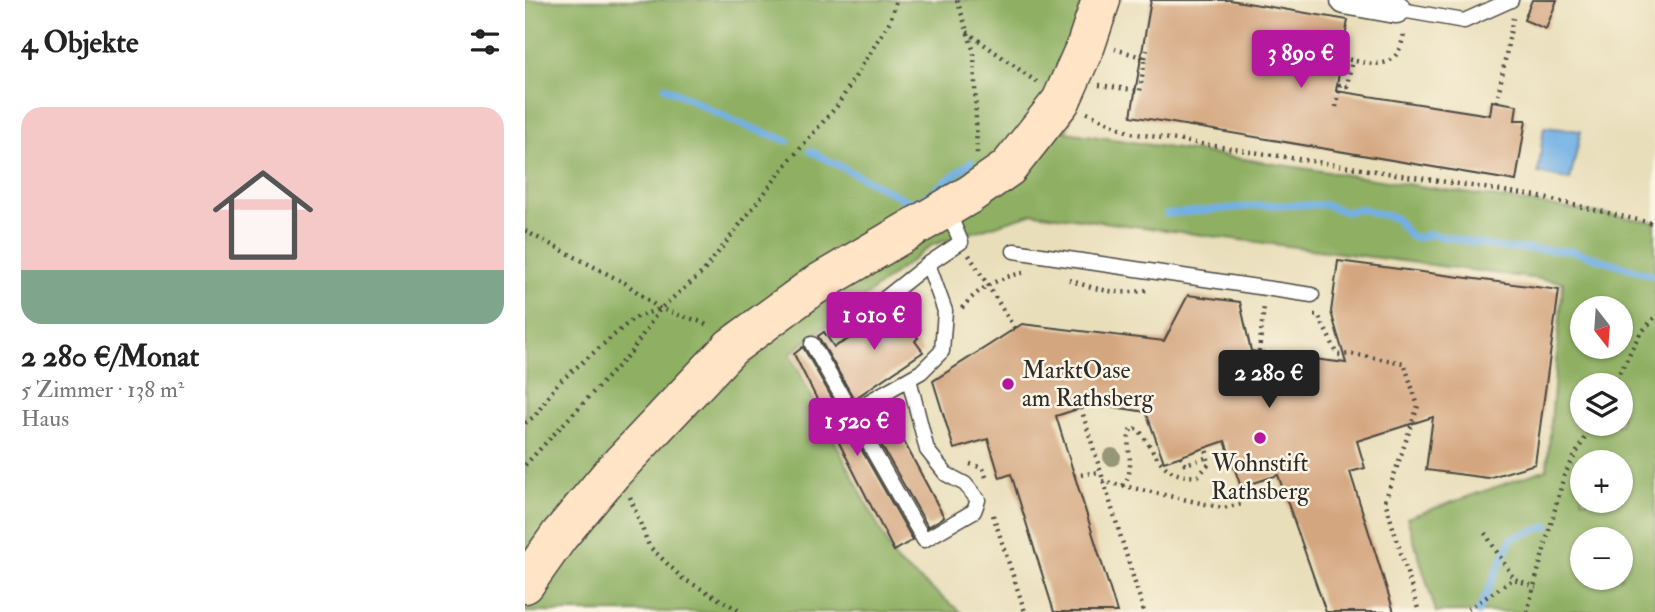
<!DOCTYPE html>
<html lang="de">
<head>
<meta charset="utf-8">
<style>
  body { margin:0; font-family:"IM FELL Double Pica",serif; background:#f2f2f2; color:#222; height:100vh; display:flex; flex-direction:column; font-size:26px; white-space:nowrap }
  * { box-sizing:border-box; margin:0 }
  p { font-size:23px; color:#767676 }
  .icon { flex:none; width:38px; height:38px; fill:none; stroke:currentColor; stroke-width:2; stroke-linecap:round; stroke-linejoin:round }
  .map { position:relative; flex:1; overflow:hidden }
  .details { display:flex; flex-direction:column; background:#fff; width:525px }
  .details>* { flex:none }
  .needle { width:46px; rotate:163deg }
  .buttons { position:absolute; left:1045px; top:296px; display:grid; gap:14px }
  .buttons a { display:grid; place-items:center; width:63px; height:63px; border-radius:50%; background:#fff; box-shadow:0 2px 5px #0004; font-size:35px }
  .price { position:absolute; translate:-50% -60px; padding:0 16px; border-radius:7px; background:#b5179e; color:#fff; font-size:23px; line-height:46px; filter:drop-shadow(0 2px 4px #0008) }
  .price::after { content:''; position:absolute; left:50%; top:42px; width:21px; height:16px; margin-left:-10px; background:inherit; clip-path:polygon(0 0,100% 0,50% 100%) }
  .price.current { background:#222; color:#fff }
  ul { padding:0; list-style:none }
  li { display:grid; align-content:center; gap:14px; height:371px; padding:0 21px }
  li span { display:grid; place-items:center; height:217px; border-radius:21px; color:#555 }
  li>.icon { margin-inline-start:auto }
  span .icon { width:126px; height:126px; fill:#fffc; stroke-width:1 }
  li b { font-size:30px }
  h2 { display:flex; justify-content:space-between; align-items:center; height:84px; padding:0 21px; font-size:30px }
  main { display:flex; flex:1; min-height:0 }
  .map>svg:first-child { display:block }
  .forest { fill:#8fb063; stroke:#5d6e47; stroke-width:2; fill-rule:evenodd }
  .water { fill:#72b0e5; stroke:#4e6e88; stroke-width:2 }
  .lines { fill:none; stroke-linecap:round; stroke-linejoin:round }
  .stream { stroke:#72b0e5; stroke-width:7 }
  .building { fill:#d4a67f }
  .lane-casing { stroke:#484640; stroke-width:17 }
  .street-casing { stroke:#484640; stroke-width:31 }
  .secondary-casing { stroke:#484640; stroke-width:41 }
  .path { stroke:#484640; stroke-width:4.5; stroke-dasharray:2 5; stroke-linecap:butt }
  .lane { stroke:#fff; stroke-width:14 }
  .street { stroke:#fff; stroke-width:28 }
  .secondary { stroke:#ffe4c6; stroke-width:38 }
  .tree { fill:#979677 }
  .poi-dot { fill:#b5179e; stroke:#fcf5e5; stroke-width:2.5 }
  .labels { text-anchor:middle; stroke-width:5; stroke-linejoin:round; paint-order:stroke }
  .poi-label { font-size:24px; fill:#2b2b2b; stroke:#fcf5e5; text-anchor:start }
</style>
</head>
<body>
<main>
<section class="details">
<h2>4 Objekte<svg class="icon" aria-label="filters" viewBox="0 0 24 24"><path d="M4 7h16M4 17h16"/><circle cx="9" cy="7" r="2"/><circle cx="15" cy="17" r="2"/></svg></h2>
<ul>
<li><span style="background:linear-gradient(#f6c9c9 75%,#7fa58c 0)"><svg class="icon" aria-label="home" viewBox="0 0 24 24"><path d="M3 11l9-7 9 7M6 9v11h12V9"/></svg></span><div><b>2 280 €/Monat</b><p>5 Zimmer · 138 m²</p><p>Haus</p></div></li>
</ul>
</section>
<div class="map">
<svg width="1130" height="612" viewBox="0 0 1130 612">
  <rect width="100%" height="100%" fill="#fcf5e5"/>
  <filter id="ink" filterUnits="userSpaceOnUse"><feTurbulence type="fractalNoise" baseFrequency=".0143" numOctaves="2"/><feDisplacementMap in="SourceGraphic" scale="14" xChannelSelector="R" yChannelSelector="G"/><feConvolveMatrix kernelMatrix="1 2 1 2 8 2 1 2 1" color-interpolation-filters="sRGB"/></filter>
  <filter id="wash" filterUnits="userSpaceOnUse"><feTurbulence type="fractalNoise" baseFrequency=".00686" numOctaves="4" result="noise"/><feDisplacementMap in="SourceGraphic" scale="28" xChannelSelector="R" yChannelSelector="G"/><feGaussianBlur stdDeviation="1.57" result="paint"/><feColorMatrix in="noise" values="0 0 0 0 0 0 0 0 0 0 0 0 0 0 0 0 0 1.4 0 .05"/><feComposite in="paint" operator="in"/></filter>
  <g filter="url(#wash)">
    <rect width="100%" height="100%" fill="#e9deba"/>
    <!-- forest -->
    <path class="forest" d="M0,0H586L541,132L1130,222V612H911L882,518L1022,469L1038,282L509,213L407,245L265,354L371,561L436,612H0ZM1057,308H1096V346H1057ZM1057,385H1096V424H1057ZM1057,462H1096V500H1057ZM1057,539H1096V578H1057Z"/>
    <!-- water -->
    <path class="water" d="M1019,127L1056,131L1045,180L1013,173Z"/>
    <g class="lines">
      <!-- stream -->
      <path class="stream" d="M140,87L210,122L263,141
        M285,151L385,202L398,199L446,162
        M642,214L743,205H801L820,212L835,209L870,218L885,236L895,238L904,234L977,248L1048,251L1130,276
        M953,612L987,538L1023,526"/>
    </g>
    <g id="blocks">
      <!-- building -->
      <path class="building" d="M626,0H705L823,20L811,91L965,115L967,101L992,105L990,120H1001L991,181L606,116Z
        M1007,0H1032L1021,29L999,20Z
        M813,261L1034,290L1010,464L963,478L901,470L908,417L832,441L840,468L825,472L869,612H801L753,475L716,487L700,441L639,462L621,412L569,404L556,408L531,416L592,612H529L486,474L475,478L463,439L429,449L408,381L497,324L639,341L663,295L715,302L726,351L821,363L806,312Z
        M365,308L373,318L377,315L393,338L390,341L398,352L329,399L293,336L299,332L309,347L328,337Z
        M278,347L388,540L369,551L269,354Z
        M359,404L419,517L403,527L339,415Z"/>
    </g>
  </g>
  <g filter="url(#ink)">
    <use href="#blocks" fill-opacity="0" stroke="#484640" stroke-width="2"/>
    <g class="lines">
      <!-- lane casing -->
      <g class="lane-casing">
        <path id="lane" d="M872,6L871,9L939,21L986,0
          M489,251L787,295
          M323,328L403,264
          M287,344L399,540L449,511L453,500L440,484L421,474L402,450L384,379
          M327,411L396,372L417,351L420,311L403,264L436,242L422,209"/>
      </g>
      <!-- street casing -->
      <g class="street-casing">
        <path id="street" d="M820,0L871,9"/>
      </g>
      <!-- secondary casing -->
      <g class="secondary-casing">
        <path id="secondary" d="M0,584L34,536L86,474L206,347L289,286L444,195L483,168L536,101L561,45L576,0"/>
      </g>
      <!-- path -->
      <path class="path" d="M432,0L449,52L452,154
        M442,32L513,83
        M620,58L622,50
        M817,58C846,64 873,75 879,32
        M574,85L615,91L620,58L590,49
        M972,102L988,18
        M811,107L815,85L822,86L827,60
        M562,113L606,133L1011,196L1130,224
        M0,231L100,283L135,309L177,322L184,327
        M444,255L490,329
        M544,280C570,289 594,296 621,290
        M437,308C452,289 475,277 498,273
        M789,315H793L813,355L826,354L879,363L893,406L860,501L894,612
        M734,352L739,306
        M1088,385L1115,334L1130,317
        M556,408L619,612
        M0,423L10,416L32,384L109,318L134,309
        M656,456L660,464L684,457
        M445,464L458,468L462,480
        M0,465L106,352L135,309L178,272L265,160L312,106L365,21L371,0
        M549,476L573,472
        M577,481L698,508L717,504
        M598,486C613,464 598,449 606,429H613C632,453 636,479 673,476L684,464L681,447
        M105,497L124,546L157,578L217,612
        M468,515L500,612
        M960,533L989,579L1011,587
        M943,609L989,579
        M1002,612L1039,476L1067,424"/>
      <!-- lane -->
      <use href="#lane" class="lane"/>
      <!-- street -->
      <use href="#street" class="street"/>
      <!-- secondary -->
      <use href="#secondary" class="secondary"/>
    </g>
    <!-- trees -->
    <circle class="tree" cx="587" cy="457" r="9"/>
  </g>
  <!-- markers -->
  <g class="poi-dot">
    <circle cx="483" cy="384" r="7"/>
    <circle cx="735" cy="438" r="7"/>
  </g>
  <g class="labels">
    <!-- poi labels -->
    <g class="poi-label">
      <text x="497" y="378">MarktOase<tspan x="497" dy="28">am Rathsberg</tspan></text>
      <text x="735" y="471" text-anchor="middle">Wohnstift<tspan x="735" dy="28">Rathsberg</tspan></text>
    </g>
  </g>
</svg>
<div class="buttons">
<a><svg class="needle" viewBox="-14 -14 28 28"><path d="M0-13l5 13h-10z" fill="#e53935"/><path d="M0 13l5-13h-10z" fill="#767676"/></svg></a>
<a><svg class="icon" aria-label="layers" viewBox="0 0 24 24"><path d="M12 4l9 5-9 5-9-5zM3 14l9 5 9-5"/></svg></a>
<a>+</a>
<a>−</a>
</div>
<b class="price" style="left:776px;top:90px">3 890 €</b>
<b class="price" style="left:349px;top:352px">1 010 €</b>
<b class="price current" style="left:744px;top:410px">2 280 €</b>
<b class="price" style="left:332px;top:458px">1 520 €</b>
</div>
</main>
</body>
</html>
